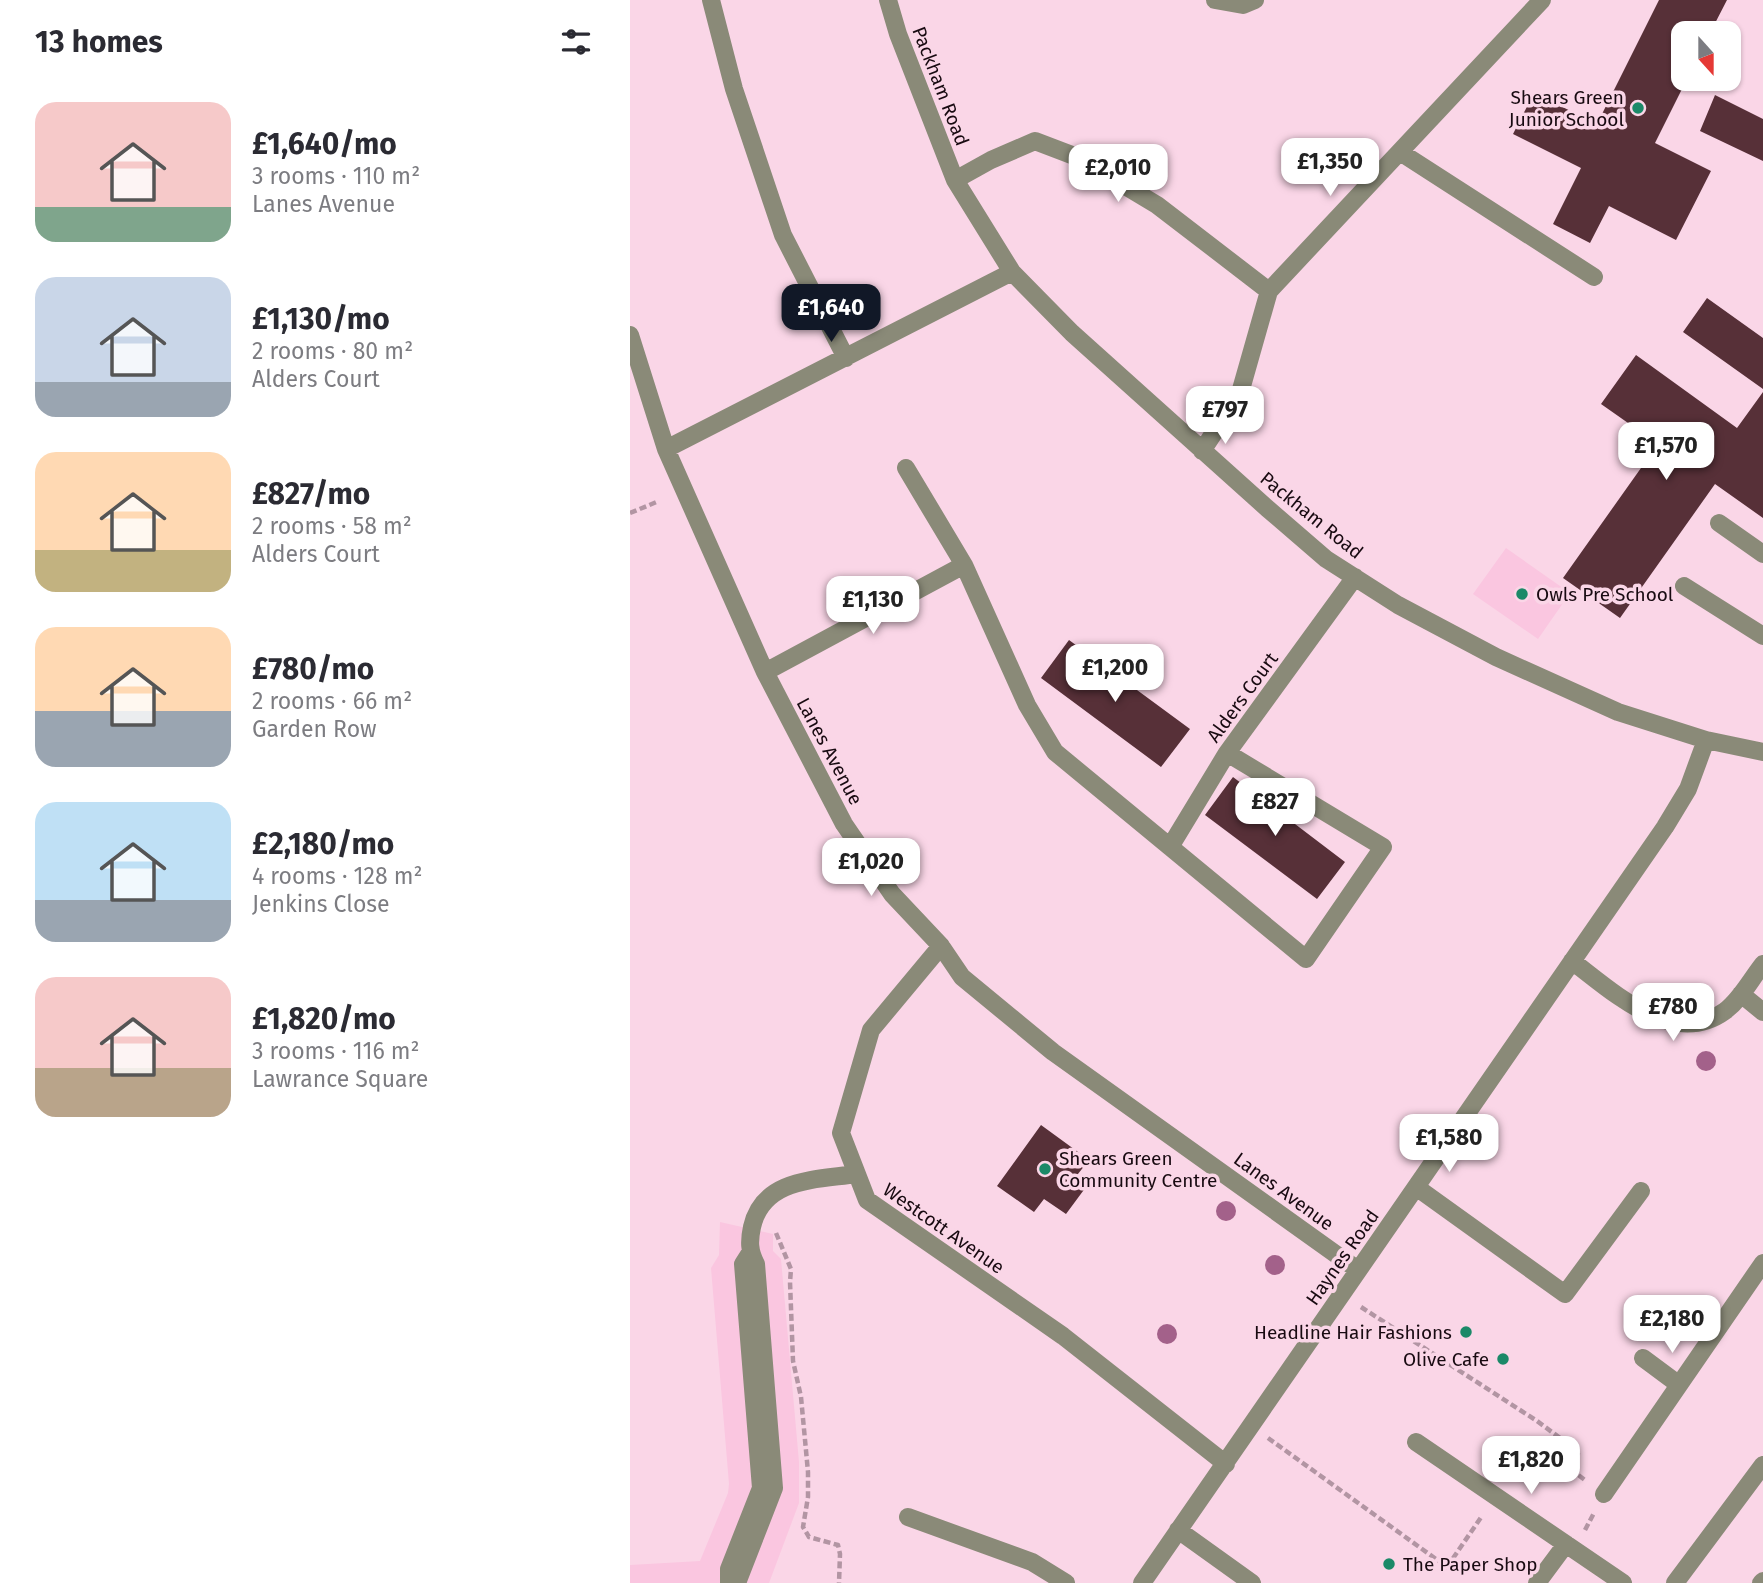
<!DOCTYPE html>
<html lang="en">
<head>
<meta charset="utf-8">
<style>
  body { margin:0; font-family:"Fira Sans",sans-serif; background:#f7f7f7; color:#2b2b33; height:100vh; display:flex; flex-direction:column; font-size:26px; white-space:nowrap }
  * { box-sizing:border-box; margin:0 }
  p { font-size:23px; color:#7c7c81 }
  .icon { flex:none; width:38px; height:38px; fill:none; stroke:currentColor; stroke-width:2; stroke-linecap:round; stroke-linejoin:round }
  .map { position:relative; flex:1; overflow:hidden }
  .sheet { display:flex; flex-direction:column; background:#fff; width:630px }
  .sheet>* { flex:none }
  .needle { width:46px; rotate:159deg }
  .controls { position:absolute; left:1041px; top:21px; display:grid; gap:14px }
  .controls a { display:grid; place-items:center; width:70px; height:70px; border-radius:14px; background:#fff; box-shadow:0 2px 5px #0004; font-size:35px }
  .price { position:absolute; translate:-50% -60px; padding:0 16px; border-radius:14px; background:#fff; color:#222; font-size:23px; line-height:46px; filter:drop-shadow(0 2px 4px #0008) }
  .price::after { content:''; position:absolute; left:50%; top:42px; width:21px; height:16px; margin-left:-10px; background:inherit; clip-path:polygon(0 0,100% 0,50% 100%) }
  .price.on { background:#111827; color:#fff }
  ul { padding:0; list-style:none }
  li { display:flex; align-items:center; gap:21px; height:175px; padding:0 35px }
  li span { display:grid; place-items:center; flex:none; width:196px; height:140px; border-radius:21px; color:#555 }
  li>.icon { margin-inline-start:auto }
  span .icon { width:84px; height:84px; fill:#fffc; stroke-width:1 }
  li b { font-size:30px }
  h2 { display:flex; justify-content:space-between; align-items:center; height:84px; padding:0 35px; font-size:30px }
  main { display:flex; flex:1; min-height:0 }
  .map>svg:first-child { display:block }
  .built { fill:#fac6e0 }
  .building { fill:#573038 }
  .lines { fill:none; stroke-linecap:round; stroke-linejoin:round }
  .path { stroke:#b295a3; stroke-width:4.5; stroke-dasharray:7 3.5; stroke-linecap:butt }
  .minor { stroke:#8a8a78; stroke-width:18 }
  .tree { fill:#a3618a }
  .poi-dot { fill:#1b8968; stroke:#fad6e7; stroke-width:2.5 }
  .labels { text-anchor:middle; stroke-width:7; stroke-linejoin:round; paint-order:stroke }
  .street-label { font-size:19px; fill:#180a11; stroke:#fad6e7 }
  .poi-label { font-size:19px; fill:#180a11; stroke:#fad6e7; text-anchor:end }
</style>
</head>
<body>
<main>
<section class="sheet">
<h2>13 homes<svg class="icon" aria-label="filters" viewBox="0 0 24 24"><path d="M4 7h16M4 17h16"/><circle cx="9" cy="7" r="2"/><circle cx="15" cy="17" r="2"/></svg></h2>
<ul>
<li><span style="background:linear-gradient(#f6c9c9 75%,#7fa58c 0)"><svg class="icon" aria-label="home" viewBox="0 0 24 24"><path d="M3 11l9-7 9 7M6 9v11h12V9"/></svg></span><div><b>£1,640/mo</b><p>3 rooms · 110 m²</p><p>Lanes Avenue</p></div></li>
<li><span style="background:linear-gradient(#c9d6e8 75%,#9aa5b1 0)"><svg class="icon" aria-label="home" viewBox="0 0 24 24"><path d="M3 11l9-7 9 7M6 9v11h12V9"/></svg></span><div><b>£1,130/mo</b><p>2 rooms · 80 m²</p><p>Alders Court</p></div></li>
<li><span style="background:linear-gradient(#ffd9b3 70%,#c2b280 0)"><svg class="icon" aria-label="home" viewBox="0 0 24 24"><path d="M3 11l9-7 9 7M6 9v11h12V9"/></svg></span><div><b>£827/mo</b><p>2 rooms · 58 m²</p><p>Alders Court</p></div></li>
<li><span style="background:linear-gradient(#ffd9b3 60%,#9aa5b1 0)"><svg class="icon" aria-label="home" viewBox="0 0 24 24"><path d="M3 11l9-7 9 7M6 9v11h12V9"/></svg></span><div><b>£780/mo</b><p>2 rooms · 66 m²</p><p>Garden Row</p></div></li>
<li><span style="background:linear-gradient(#bfe0f5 70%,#9aa5b1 0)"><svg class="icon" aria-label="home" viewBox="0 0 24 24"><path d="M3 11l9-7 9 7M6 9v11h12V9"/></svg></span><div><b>£2,180/mo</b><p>4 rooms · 128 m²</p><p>Jenkins Close</p></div></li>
<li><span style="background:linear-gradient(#f6c9c9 65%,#b9a48a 0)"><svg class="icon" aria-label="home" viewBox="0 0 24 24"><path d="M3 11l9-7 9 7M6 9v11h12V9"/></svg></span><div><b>£1,820/mo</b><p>3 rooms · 116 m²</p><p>Lawrance Square</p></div></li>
</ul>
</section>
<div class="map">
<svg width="1133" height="1583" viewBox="0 0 1133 1583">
  <rect width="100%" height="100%" fill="#fad6e7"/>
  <!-- built -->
  <path class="built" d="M876,548L940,593L908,639L843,594Z
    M90,1222L143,1234V1251L151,1259L169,1462V1503L139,1583H0V1565L70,1561L98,1493L99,1484L81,1268L89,1255Z"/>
  <!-- building -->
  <path class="building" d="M1029,0H1097L1080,33H1054V79H1057L1025,143L1081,171L1046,240L979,206L960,243L923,224L951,168L883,134L904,93L967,124Z
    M1085,95L1133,119V161L1070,131Z
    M1077,298L1133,338V389L1053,332Z
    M1006,355L1107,428L1133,392V518L1085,484L990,618L933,578L1028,444L971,404Z
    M439,640L560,729L531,767L411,678Z
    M603,777L715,862L687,899L575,815Z
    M411,1125L459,1160L444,1179L456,1187L436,1214L414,1199L404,1212L367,1186Z"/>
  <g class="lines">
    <!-- path -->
    <path class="path" d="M0,513L29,501
      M146,1233L161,1269L160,1282L163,1361L171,1397L178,1472V1497L173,1527L179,1537L208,1545L210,1554L209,1583
      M731,1307L907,1421L949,1452L938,1467L956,1481
      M638,1438L817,1567L852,1516
      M955,1530L964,1513"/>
    <!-- minor -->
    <path class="minor" d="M81,0L104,89L153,235L216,358
      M258,0L268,34L325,180L382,272L442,333L638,509L696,559L768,605L866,657L988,712L1076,740L1133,752
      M585,0L613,5L625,0
      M770,152L964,277
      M325,180L361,160L405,141L447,157L527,205L639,291
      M0,335L36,449L135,672L214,824L262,894L311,946L332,977L423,1052L728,1270
      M36,449L382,272
      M572,451L610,393L639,291L912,0
      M276,468L334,565L397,705L425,752L676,959L753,847L597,753
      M1089,523L1133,554
      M1054,586L1133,636
      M135,672L334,565
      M540,847L597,753L725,577
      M311,946L241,1030L211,1133L237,1200L433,1336L596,1464
      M942,961C983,992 1043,1049 1095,1011C1111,999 1121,979 1133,964
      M1111,994L1133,1012
      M786,1187L935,1294L1011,1191
      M1013,1358L1048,1384
      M786,1442L993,1583
      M974,1494L1133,1263
      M278,1517L402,1562L436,1583
      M548,1530L622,1583
      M99,1583V1569L131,1488L113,1264L120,1253
      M107,1583L144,1488L126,1264C119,1251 119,1241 122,1227C133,1178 186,1180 226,1174
      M512,1583L1035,827L1058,789L1076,740
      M907,1583L936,1544
      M1045,1583L1133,1465
      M1131,1583L1133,1581"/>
  </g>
  <!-- trees -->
  <g class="tree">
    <circle cx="1076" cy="1061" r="10"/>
    <circle cx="596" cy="1211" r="10"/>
    <circle cx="645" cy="1265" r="10"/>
    <circle cx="537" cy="1334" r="10"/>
  </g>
  <!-- markers -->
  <g class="poi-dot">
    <circle cx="1008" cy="108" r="7"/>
    <circle cx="892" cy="594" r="7"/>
    <circle cx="415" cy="1169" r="7"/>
    <circle cx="836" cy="1332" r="7"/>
    <circle cx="873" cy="1359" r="7"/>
    <circle cx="759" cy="1564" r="7"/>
  </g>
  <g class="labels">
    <!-- street labels -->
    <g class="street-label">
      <text transform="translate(311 86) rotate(69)" y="7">Packham Road</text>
      <text transform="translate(682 515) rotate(39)" y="7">Packham Road</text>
      <text transform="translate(612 697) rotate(-54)" y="7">Alders Court</text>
      <text transform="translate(200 751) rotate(62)" y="7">Lanes Avenue</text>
      <text transform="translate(654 1191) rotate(36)" y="7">Lanes Avenue</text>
      <text transform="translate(314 1228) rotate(35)" y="7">Westcott Avenue</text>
      <text transform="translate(712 1257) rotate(-55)" y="7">Haynes Road</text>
    </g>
    <!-- poi labels -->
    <g class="poi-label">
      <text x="994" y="104">Shears Green<tspan x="994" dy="22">Junior School</tspan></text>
      <text x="906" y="601" text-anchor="start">Owls Pre School</text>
      <text x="429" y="1165" text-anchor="start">Shears Green<tspan x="429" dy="22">Community Centre</tspan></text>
      <text x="822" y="1339">Headline Hair Fashions</text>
      <text x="859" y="1366">Olive Cafe</text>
      <text x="773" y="1571" text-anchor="start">The Paper Shop</text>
    </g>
  </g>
</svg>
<div class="controls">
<a><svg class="needle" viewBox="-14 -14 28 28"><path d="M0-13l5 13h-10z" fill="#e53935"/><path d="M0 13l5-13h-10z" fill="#7c7c81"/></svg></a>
</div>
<b class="price" style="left:700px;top:198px">£1,350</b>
<b class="price" style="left:488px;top:204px">£2,010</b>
<b class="price on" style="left:201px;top:344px">£1,640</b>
<b class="price" style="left:595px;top:446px">£797</b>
<b class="price" style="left:1036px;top:482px">£1,570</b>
<b class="price" style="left:243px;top:636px">£1,130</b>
<b class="price" style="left:485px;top:704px">£1,200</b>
<b class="price" style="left:645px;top:838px">£827</b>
<b class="price" style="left:241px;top:898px">£1,020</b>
<b class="price" style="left:1043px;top:1043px">£780</b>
<b class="price" style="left:819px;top:1174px">£1,580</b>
<b class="price" style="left:1042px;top:1355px">£2,180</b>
<b class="price" style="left:901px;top:1496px">£1,820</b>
</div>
</main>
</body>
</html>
